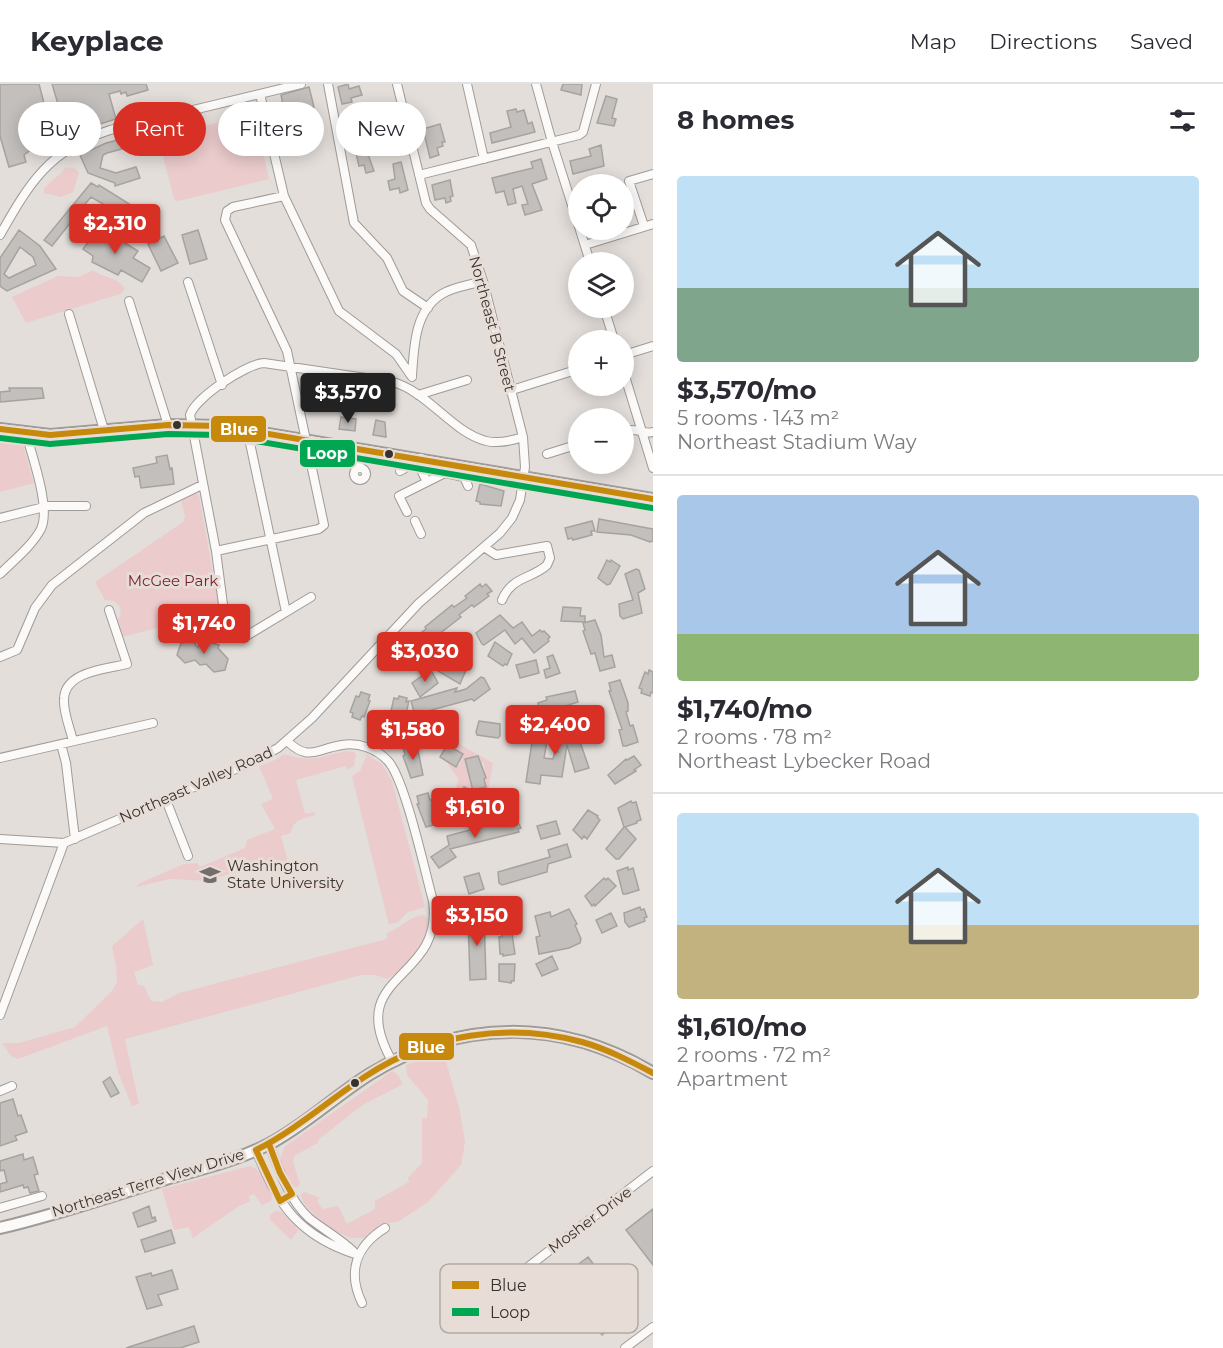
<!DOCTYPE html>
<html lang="en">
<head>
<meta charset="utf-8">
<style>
  body { margin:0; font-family:Montserrat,sans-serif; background:#f7f7f7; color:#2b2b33; height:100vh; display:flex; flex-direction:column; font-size:22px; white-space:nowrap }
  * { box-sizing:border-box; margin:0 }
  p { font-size:20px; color:#7c7c81 }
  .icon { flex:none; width:33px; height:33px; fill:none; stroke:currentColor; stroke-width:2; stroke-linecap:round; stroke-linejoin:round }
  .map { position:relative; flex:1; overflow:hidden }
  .sheet { display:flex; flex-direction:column; background:#fff; width:570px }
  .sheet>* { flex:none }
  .banner { position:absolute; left:18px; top:18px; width:544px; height:54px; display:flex; gap:12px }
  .fabs { position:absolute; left:568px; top:90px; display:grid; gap:12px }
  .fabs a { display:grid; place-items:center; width:66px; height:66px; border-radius:50%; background:#fff; box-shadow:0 3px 15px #0003; font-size:30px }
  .price { position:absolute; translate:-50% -51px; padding:0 14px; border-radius:6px; background:#d93025; color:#fff; font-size:20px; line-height:39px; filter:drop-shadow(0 2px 3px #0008) }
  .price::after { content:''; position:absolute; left:50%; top:36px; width:18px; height:14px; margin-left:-9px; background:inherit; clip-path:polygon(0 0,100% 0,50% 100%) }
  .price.selected { background:#222; color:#fff }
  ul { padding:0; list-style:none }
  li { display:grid; align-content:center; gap:12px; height:318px; padding:0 24px }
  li+li { border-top:2px solid #e1e1e2 }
  li span { display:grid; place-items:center; height:186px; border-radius:6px; color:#555 }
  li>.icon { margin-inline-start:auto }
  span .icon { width:108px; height:108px; fill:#fffc; stroke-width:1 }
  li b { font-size:26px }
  h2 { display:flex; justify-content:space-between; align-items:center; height:72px; padding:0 24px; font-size:26px }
  .pill { padding:0 21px; border-radius:27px; background:#fff; box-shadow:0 3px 15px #0003; font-size:21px; line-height:54px }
  .pill.selected { background:#d93025; color:#fff }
  header { display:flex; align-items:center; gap:36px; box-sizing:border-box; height:84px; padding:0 30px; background:#fff; border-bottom:2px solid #e1e1e2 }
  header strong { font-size:28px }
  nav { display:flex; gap:33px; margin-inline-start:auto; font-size:21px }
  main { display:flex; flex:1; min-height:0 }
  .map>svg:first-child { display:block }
  .green { fill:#ebcbcc; fill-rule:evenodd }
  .building { fill:#c2bfbc; stroke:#a6a39f; stroke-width:1.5; fill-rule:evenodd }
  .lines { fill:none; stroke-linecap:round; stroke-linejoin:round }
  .minor-casing { stroke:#9e9b98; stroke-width:10 }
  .major-casing { stroke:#9e9b98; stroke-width:14 }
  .minor { stroke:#fbfaf9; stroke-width:8 }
  .major { stroke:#fbfaf9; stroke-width:10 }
  .bus-1-casing { stroke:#e7ddd6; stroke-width:10 }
  .bus-2-casing { stroke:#e7ddd6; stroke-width:10 }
  .bus-1 { stroke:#c7890c; stroke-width:6 }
  .bus-2 { stroke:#00a651; stroke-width:6 }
  .bus-dot { fill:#36322f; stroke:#e7ddd6; stroke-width:2 }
  .labels { text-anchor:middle; stroke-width:6; stroke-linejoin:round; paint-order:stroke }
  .street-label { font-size:15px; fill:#36322f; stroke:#e7ddd6 }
  .park-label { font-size:15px; fill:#771c2e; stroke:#e7ddd6 }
  .poi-label { font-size:15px; fill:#36322f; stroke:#e7ddd6; text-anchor:start }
  .key { fill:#e7ddd6; stroke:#b2aaa4; stroke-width:1.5 }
  .key-label { font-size:16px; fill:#36322f }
  .line-badge { stroke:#e7ddd6; stroke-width:2 }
  .badge-label { font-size:16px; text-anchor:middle; font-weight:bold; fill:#fff }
</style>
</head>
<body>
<header>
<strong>Keyplace</strong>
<nav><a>Map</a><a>Directions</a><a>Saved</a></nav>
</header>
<main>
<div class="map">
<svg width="653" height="1264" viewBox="0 0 653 1264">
  <rect width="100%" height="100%" fill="#e3deda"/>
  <!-- green -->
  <path class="green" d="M248,31L255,35L269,95L178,117L174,115L159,57L160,53Z
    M66,83L76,85L79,89L73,108L61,113L44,109V105C51,96 60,92 66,83Z
    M93,186C102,194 119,193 125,205L120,210L26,239L12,213L58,192L79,193Z
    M3,354L22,358L34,399L0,408V357Z
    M195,409L199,411L220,528L122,553L117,537C123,530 122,522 114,517L105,516L95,498L183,438L185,432L181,417Z
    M459,660L493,679L487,714L471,718L472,723L464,726L472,707L466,703L459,710C453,705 458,700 458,694L448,680V678L456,683L460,680L463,671L456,666ZM478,672L480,679H484L486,703L475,705L467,683V675Z
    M345,667L354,668L356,670L354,682L348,686L346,682L296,696L305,730L314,728L315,731C303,735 293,735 291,749L281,752L288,779L276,777L259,779L209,797L170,795L136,803L140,799L184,780L197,779L200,783L245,764L247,756L275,745L261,720L273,715L259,682L275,676L284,670C308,679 321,673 345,667Z
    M367,671L382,680L392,697L425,823L408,828L398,838L389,841L352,692L360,687Z
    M423,831L428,834C427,859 409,882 387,895L375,891H361L125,955L139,1020L132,1022L118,988L107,942L18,975L11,972L2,959H19L75,943L112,907L117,898L116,882L112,862L143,835L153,881L134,888L138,901L144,902L151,917L162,918L179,909L387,855V849C399,845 410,832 423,831Z
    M443,967L460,1027L465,1058L461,1081L428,1118L399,1137L381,1141L363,1154C358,1154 352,1154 348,1153C335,1148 302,1125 301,1111L304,1108L320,1114L317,1116L322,1125L338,1122L347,1140L375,1125V1117L409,1098L408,1094L422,1079V1034H427L428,1016L407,991L406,981Z
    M392,987L397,990L403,1000L361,1022L318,1056V1059L294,1072L293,1078L300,1100L297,1103L292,1102L279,1079L284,1063Z
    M250,1082C263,1086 267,1103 272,1114L271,1117L262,1121L254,1110L249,1112L250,1117L239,1122L193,1154L189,1143L174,1146L162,1105Z
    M275,1127L282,1128L298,1146L291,1156L270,1136V1131Z"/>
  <!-- building -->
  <path class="building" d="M0,0H39L50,42L40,59L24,71L26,78L9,83L0,52Z
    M52,0H146L148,6L127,12L126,8L121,10L120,7L109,10L116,35L67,50Z
    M348,0L349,5L359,2L362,11L351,14L352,18L342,20L338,3Z
    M563,0H582L581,11L561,6Z
    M309,3L314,23L290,26L288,20L283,21L281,11Z
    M606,12L617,15L612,34L616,35L614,42L597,39Z
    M516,25L517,28L524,26L528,40L532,38L535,48L492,59L490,49L511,43L507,27Z
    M440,40L445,58H442L443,62L437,64L439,71L430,74L423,45Z
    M142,50L146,70L135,71L133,62L107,69L103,71L100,84L116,89L136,83L140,94L115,102V99L88,89L80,71L106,59Z
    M601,61L604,82L573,90L570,77L591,72L589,65Z
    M365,62L374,87L366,89L364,81L359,82L355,65Z
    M541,75L547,95L532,100L542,126L525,131L522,121L528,120L522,102L513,105L516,119L508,121L504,107L496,109L492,94L533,84L531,78Z
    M401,78L408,106L400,109L399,104L390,106L388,97L395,95L393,80Z
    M450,96L453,112L450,113L451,117L446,119L445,114L435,116L432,101Z
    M91,99L98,103L99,101L155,136L149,145L126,130L122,135L115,131L117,128L91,113L75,132L80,136L76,141L71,138L52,162L44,156Z
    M99,143L138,167L133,174L150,184L142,198L121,186L118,191L92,178L93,172L83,165Z
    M19,146L40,162L56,185L7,207L0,202V174ZM20,163L33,173L36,181L9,194L4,190Z
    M198,146L207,175L190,180L182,151Z
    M164,152L178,179L161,187L148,160Z
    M9,304H42L44,314L0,318V308L10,307Z
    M341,333L356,335L355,347L339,345Z
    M376,336L385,338L386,353L373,351Z
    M167,371L170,385L172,384L174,400L141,404L139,392L135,393L133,384L157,379L156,373Z
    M480,400L504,407L501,422L480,420V418L476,417Z
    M599,435L653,445V457L650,458L631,451L597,448Z
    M592,437L595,447H591L592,451L573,456L572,454L568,455L565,444Z
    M607,476L610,478L611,476L620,482L610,500L607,501L598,494Z
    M636,485L639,486L645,505L638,509L642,529L623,535L620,532L619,520L633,516L625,490Z
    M480,500L482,503L486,500L492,507L487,510L489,512L474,523L472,521L468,524L459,531L461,533L434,554L432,552L420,561L422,563L395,584L393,582L390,585L384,578L387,576L385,573L413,552L415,553L426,545L425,543L452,521L454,523L467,514L465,512Z
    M563,523L581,524L580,532H585V538L561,537Z
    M500,531L513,544L522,538L532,552L540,546L542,548L544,547L550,553L548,555L549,557L534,569L522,554L515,560L505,546L484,561L482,560L476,549Z
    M595,536L601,551L604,573L612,571L615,583L600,587L595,569L591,570L583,547L585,546L583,539Z
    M200,555L219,561L218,564L228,575L225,586L214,588L206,580L200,581L195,576L185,579L177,571L181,559L193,557L198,564Z
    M495,558L512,570L507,581L505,580L503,582L488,572Z
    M553,571L560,589L546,594L544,586L550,584L547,573Z
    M448,575L466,586L460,600L438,587Z
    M536,576L539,589L520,594L516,581Z
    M649,586L653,588V609L651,608L650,612L641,609L642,605L639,604L645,588L648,590Z
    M429,587L432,588L438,599L420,613L412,599Z
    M481,593L484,594L490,605L474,617L472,615L417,630L416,627L414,628L411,617L457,604L455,608L466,605Z
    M620,596L628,619V627L626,628L630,642L633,641L638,658L626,662H623L619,646L622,645L609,607H611L609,599Z
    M575,607L578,618L550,627L546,623L539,625L538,619L547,616L546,613Z
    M361,608L370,611L368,616L370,617L364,633L362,632L360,636L352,633L353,629L350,628L356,612L359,613Z
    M399,612L407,614L406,618L409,617L405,634L402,633L401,636L390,631L394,614L398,615Z
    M479,637L500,640V652L498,654L477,651L476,648Z
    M575,643L589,684L575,688L567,661L562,693L541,691L540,700L526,698L533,651L548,652L544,674L553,675L555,667L558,668L554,648Z
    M414,660L416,668L418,667L423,691L411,694L403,672L405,671L403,663Z
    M447,661L463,670L456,683L440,673Z
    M478,672L486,694L484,695L486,703L477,705L464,726L460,725L454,718L464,703L473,707L465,675Z
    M634,672L641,681L634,686L636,687L615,700L608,691L626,675L627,676Z
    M428,709L430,716H432L437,740L426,743L417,720H419L417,712Z
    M631,717L632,719L636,718L641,736L637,737V739L625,743L636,755L619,775H616L606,765L624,743L618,724Z
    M588,726L598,732L597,733L600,736L587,755L584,752L582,755L573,746Z
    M516,734L521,744L518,745L519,748L450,765L456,773L439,784L431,773L449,761L447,752Z
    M556,737L560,750L541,755L537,742Z
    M567,760L571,773L548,780L547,788L502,801L499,799L498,788L550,773L548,766Z
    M628,783V786L633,784L639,806L626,810H623L617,787Z
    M479,789L484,805L469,810L464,793Z
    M604,794L606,796L608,794L616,802L595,822L594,820L592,822L585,812Z
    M510,823V826H514L515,843H511L515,870L503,872V870H500L499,853H502L499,826Z
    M640,823L641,826L644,825L647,833L644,834L645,837L629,843L625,838L624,829Z
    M569,825L577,840L575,841L581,855L580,859L569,864L539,870L536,853L540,852L535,832L550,828L551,833Z
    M611,829L617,842L602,849L596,836Z
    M484,830L486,895L470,896L468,832Z
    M552,872L558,885L542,892L536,880Z
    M499,880H515L514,897H511V899L499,897Z
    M110,993L119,1009L111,1013L103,998Z
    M13,1015L18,1032L21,1031L27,1048L15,1052L17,1056L0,1062V1019Z
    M23,1070L24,1076L33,1073L38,1090L34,1091L39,1107L30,1109L28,1103L24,1104L23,1101L0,1108V1100L7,1098L4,1086L0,1087V1077Z
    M149,1122L152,1134L155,1133L156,1137L138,1143L133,1129Z
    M653,1125V1181L626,1146Z
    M171,1146L175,1159L145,1168L141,1156Z
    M588,1173L631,1229L602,1251L559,1195Z
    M172,1186L178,1205L158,1211L162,1221L147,1225L136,1193L151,1189L152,1192Z
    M194,1242L199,1258L180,1264H126Z"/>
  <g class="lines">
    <!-- minor casing -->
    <g class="minor-casing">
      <path id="minor" d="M328,0L354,139L387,174L403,207L428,224
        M467,0L484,75
        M536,0L552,58L579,143
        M260,10L284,112L339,227L396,270L412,293
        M419,91L579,51L583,48L596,0
        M644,142L629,97L653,90
        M580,146L590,178
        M0,151C30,98 49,66 110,46L301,0
        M585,161L653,140
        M188,198L222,301
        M129,217L168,341
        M604,224L614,256
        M69,230L104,346
        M624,271L653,262
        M624,289L653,384
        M412,292C414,264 414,227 442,210C453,203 470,201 483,197
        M509,307L579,285
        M418,311L467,296
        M247,345L286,528
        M624,347C640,343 642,351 653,348
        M547,370L579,360
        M421,374L420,384L427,398
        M312,379C330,376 348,372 363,385
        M354 390a6 6 0 1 1 12 0a6 6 0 1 1-12 0Z
        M400,387L409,382L420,384
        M407,428L399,412L445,389L464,393L468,402
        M0,434L48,422H86
        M415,437L421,450
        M484,463L496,471L547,462L550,474L547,481C532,495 512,492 502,516
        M216,467L319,445L324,441L287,267L225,136L227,127L233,123L284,112
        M0,490C13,477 32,462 41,445C51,423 32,373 26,349
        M311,513L243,554L226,537L224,528L216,467L190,331C195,314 246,280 264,279L393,298C428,308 452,348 486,357C499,360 511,357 523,353
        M0,573L17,566L35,524L52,501L144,429L202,401
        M73,657C70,644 63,628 64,615C65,587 107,585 127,580L109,526
        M287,657C309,678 316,665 342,661C359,658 377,665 388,677C405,695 425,788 433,817C444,899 342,888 392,977
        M61,660L66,679L75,755
        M0,674L153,639
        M166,716L188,772
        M0,755L64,759L252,678L278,664L312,634L419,519L500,449L512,434L520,416L525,383L523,353L483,197L471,161L430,125L426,119L397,0
        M0,931L64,759
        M0,1007L12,1002
        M269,1060C278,1084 289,1116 309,1134C324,1146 341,1155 354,1168
        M256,1066C277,1121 300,1153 358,1171
        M0,1124L42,1112
        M498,1206L653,1087
        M362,1219C347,1188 356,1162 385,1144
        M625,1264L653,1243"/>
    </g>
    <!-- major casing -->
    <g class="major-casing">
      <path id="major" d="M0,345L50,351L168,341L221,342L653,415
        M0,1144C56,1131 111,1112 166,1095C200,1085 236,1077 269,1060C305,1041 335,1012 370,990C461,934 561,934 653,989"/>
    </g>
    <!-- minor -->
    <use href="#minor" class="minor"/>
    <!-- major -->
    <use href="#major" class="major"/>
    <!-- bus-1 casing -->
    <g class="bus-1-casing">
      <path id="bus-1" d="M0,345L50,351L168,341L221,342L653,415
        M269,1060L280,1089L292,1110L280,1117L256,1066C296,1046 329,1016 366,992C430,950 508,938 582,958C607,965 630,977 653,989"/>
    </g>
    <!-- bus-2 casing -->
    <g class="bus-2-casing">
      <path id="bus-2" d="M0,354L50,360L168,350L220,351L652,424"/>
    </g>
    <!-- bus-1 -->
    <use href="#bus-1" class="bus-1"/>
    <!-- bus-2 -->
    <use href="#bus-2" class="bus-2"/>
  </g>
  <!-- icons -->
  <defs>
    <g id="university-bare" transform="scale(1.62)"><path d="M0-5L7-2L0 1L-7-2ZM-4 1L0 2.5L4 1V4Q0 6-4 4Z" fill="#736e6b" stroke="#e7ddd6" stroke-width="2.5" paint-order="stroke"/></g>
  </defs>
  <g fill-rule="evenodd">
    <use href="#university-bare" x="210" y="791"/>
  </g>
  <!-- markers -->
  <g class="bus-dot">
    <circle cx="177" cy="341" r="5"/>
    <circle cx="389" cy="370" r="5"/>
    <circle cx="355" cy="999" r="5"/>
  </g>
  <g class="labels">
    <!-- street labels -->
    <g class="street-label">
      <text transform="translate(492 240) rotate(75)" y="5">Northeast B Street</text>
      <text transform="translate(196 701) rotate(-24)" y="5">Northeast Valley Road</text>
      <text transform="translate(148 1099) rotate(-17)" y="5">Northeast Terre View Drive</text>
      <text transform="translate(590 1136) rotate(-37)" y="5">Mosher Drive</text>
    </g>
    <!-- park labels -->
    <g class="park-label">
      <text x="173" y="502">McGee Park</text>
    </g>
    <!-- poi labels -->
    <g class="poi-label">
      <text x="227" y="787">Washington<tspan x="227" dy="17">State University</tspan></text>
    </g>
  </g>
  <!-- legend -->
  <rect x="440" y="1180" width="198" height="69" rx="9" class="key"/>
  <rect x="452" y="1197" width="27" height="8" fill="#c7890c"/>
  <rect x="452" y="1224" width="27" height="8" fill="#00a651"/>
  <g class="key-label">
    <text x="490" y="1207">Blue</text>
    <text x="490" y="1234">Loop</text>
  </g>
  <g class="line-badge">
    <rect x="210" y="331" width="57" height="28" rx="6" fill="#c7890c"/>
    <rect x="299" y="355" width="57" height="29" rx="6" fill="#00a651"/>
    <rect x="398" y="948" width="57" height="29" rx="6" fill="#c7890c"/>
  </g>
  <g class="badge-label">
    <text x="239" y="351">Blue</text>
    <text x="327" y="375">Loop</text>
    <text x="426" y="969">Blue</text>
  </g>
</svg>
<div class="fabs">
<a><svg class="icon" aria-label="locate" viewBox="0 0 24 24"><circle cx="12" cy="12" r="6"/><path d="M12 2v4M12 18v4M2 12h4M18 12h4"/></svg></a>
<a><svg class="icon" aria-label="layers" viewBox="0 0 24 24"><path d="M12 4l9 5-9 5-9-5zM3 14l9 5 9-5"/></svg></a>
<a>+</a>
<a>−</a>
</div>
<b class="price" style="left:115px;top:171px">$2,310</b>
<b class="price selected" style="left:348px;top:340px">$3,570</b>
<b class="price" style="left:204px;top:571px">$1,740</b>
<b class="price" style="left:425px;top:599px">$3,030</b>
<b class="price" style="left:555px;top:672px">$2,400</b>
<b class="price" style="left:413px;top:677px">$1,580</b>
<b class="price" style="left:475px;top:755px">$1,610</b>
<b class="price" style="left:477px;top:863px">$3,150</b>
<div class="banner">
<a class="pill">Buy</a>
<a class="pill selected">Rent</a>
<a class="pill">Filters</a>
<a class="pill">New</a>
</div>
</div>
<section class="sheet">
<h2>8 homes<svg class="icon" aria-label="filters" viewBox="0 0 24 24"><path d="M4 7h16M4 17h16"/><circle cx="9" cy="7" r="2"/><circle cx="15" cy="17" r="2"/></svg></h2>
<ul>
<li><span style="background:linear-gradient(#bfe0f5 60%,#7fa58c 0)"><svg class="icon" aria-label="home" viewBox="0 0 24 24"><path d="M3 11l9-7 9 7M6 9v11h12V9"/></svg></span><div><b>$3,570/mo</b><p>5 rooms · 143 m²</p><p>Northeast Stadium Way</p></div></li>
<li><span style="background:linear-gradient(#a9c7e8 75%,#8fb573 0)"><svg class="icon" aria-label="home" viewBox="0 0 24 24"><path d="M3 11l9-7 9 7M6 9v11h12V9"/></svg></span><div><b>$1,740/mo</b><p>2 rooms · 78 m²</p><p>Northeast Lybecker Road</p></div></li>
<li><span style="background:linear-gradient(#bfe0f5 60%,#c2b280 0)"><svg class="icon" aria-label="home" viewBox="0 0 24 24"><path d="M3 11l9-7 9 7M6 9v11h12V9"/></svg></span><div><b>$1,610/mo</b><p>2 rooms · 72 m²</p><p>Apartment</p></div></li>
</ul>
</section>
</main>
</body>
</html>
